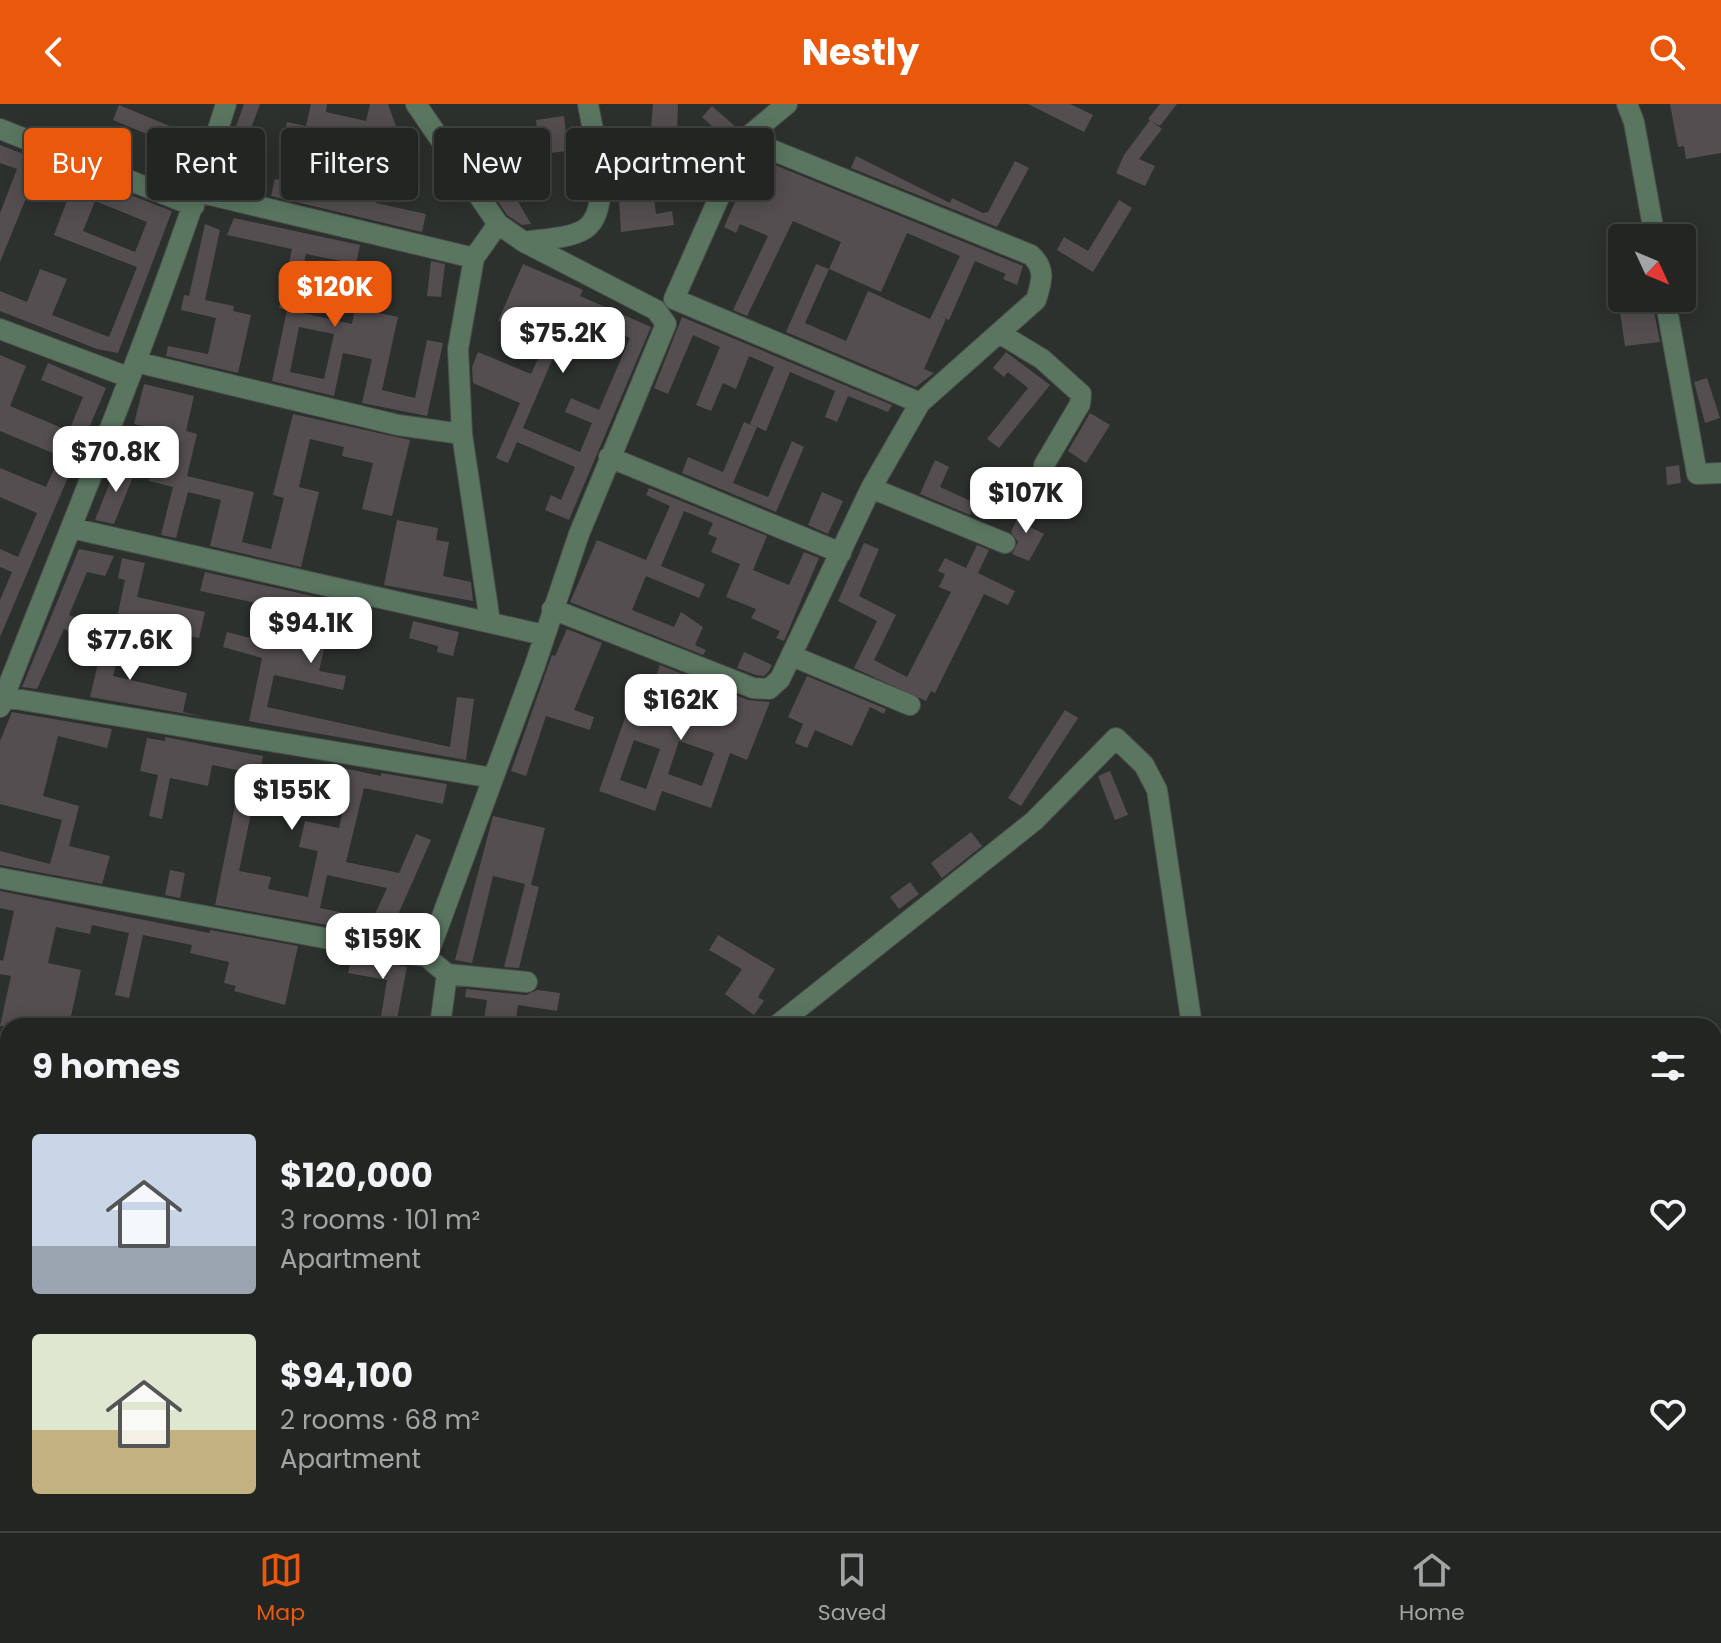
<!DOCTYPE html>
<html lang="en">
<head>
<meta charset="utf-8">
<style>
  body { margin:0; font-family:Poppins,sans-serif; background:#2e312f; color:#f1f3f6; height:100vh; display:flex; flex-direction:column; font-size:30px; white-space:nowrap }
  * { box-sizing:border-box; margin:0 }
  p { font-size:26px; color:#a2a5a5 }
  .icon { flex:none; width:44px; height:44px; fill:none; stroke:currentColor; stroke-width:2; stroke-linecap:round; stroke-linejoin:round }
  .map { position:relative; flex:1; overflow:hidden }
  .side { position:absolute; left:0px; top:914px; width:1722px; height:514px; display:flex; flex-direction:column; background:#222522; border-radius:24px 24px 0 0; box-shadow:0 4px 20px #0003,0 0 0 2px #3f4240 }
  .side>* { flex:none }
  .top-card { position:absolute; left:24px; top:24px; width:800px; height:72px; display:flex; gap:16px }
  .needle { width:52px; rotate:134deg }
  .fabs { position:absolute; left:1608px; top:120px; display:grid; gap:16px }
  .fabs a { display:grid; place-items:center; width:88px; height:88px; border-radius:8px; background:#222522; box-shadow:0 4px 20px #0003,0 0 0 2px #3f4240; font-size:40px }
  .price { position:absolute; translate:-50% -68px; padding:0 18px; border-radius:16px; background:#fff; color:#222; font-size:26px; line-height:52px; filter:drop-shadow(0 2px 4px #0008) }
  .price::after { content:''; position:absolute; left:50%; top:48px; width:24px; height:18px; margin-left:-12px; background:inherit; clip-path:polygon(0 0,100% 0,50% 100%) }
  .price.active { background:#ea580c; color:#fff }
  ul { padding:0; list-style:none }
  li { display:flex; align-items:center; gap:24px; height:200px; padding:0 32px }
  li span { display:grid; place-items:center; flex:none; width:224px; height:160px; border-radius:8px; color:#555 }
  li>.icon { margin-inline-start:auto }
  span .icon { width:96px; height:96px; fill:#fffc; stroke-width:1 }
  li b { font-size:34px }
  h2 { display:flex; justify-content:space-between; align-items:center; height:96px; padding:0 32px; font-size:34px }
  .pill { padding:0 28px; border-radius:8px; background:#222522; box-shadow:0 4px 20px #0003,0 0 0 2px #3f4240; font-size:28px; line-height:72px }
  .pill.active { background:#ea580c; color:#fff }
  header { display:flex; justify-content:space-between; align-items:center; height:104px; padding:0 32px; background:#ea580c; color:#fff; font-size:36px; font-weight:700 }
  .tab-bar { display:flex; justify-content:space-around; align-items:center; height:112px; border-top:2px solid #3f4240; background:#222522; font-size:22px; color:#a2a5a5 }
  .tab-bar a { display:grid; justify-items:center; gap:4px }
  .tab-bar .active { color:#ea580c }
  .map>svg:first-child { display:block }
  .building { fill:#544e51; fill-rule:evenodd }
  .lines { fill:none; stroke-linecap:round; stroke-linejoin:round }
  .minor-casing { stroke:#4b4e4b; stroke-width:22 }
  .minor { stroke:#5a7661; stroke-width:20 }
</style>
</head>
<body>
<header><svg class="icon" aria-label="back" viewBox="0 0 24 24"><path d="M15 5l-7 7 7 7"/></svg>Nestly<svg class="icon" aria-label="search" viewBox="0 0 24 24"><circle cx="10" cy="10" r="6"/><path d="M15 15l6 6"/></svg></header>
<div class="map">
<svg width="1721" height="1427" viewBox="0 0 1721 1427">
  <rect width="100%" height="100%" fill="#2d312e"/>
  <!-- building -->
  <path class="building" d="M244,0H260L230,82L216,78Z
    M311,0H327L326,8L366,17L370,0H388L404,44L389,41L376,99L426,110L422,128L271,92L275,75L307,82L317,40L284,32L287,18L306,22Z
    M653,0H678L677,25L651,23Z
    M1028,0H1070L1093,11L1084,28Z
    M1160,0H1177L1160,22L1148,15Z
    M1670,0H1721V49L1686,55L1684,42L1678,43Z
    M119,1L189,30L183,45L113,16Z
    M712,2L737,24L721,42L708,30L714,24L702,13Z
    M564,12L568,47L540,50L536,16Z
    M1150,16L1162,25L1139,55L1155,62L1145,82L1116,69L1124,51Z
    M0,41L172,107L118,249L97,245L0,207V187L27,198L40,165L67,175L52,211L109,233L137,163L54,131L71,86L43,75L37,91L29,87L0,158V109L17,65L0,59ZM95,97L147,118L135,148L83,127Z
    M856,52L950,99L952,94L983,109L988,108L1015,57L1029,64L997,123L851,64Z
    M755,53L1023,162L1017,181L1003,175L1006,170L975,157L949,216L936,210L946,215L924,265L934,269L916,283L786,228L816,160L829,165L841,138L793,117L747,212L733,206L768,132L740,120L736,129L724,123ZM907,129L960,152L930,215L868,187L846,237L805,219L829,165L881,188Z
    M505,75L531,120L522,121L507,111L486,80Z
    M653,88L656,110L672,107L674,121L621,128L619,93Z
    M1119,96L1132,104L1093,168L1057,146L1064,133L1088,147Z
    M234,114L360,141L356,160L306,150L294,207L352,220L355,204L398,213L382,286L415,294L427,236L443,239L427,312L362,299L372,255L343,249L334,292L272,277L287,206L279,204L292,145L227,131ZM299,223L334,230L324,275L290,268Z
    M1639,119L1642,134H1633L1630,120Z
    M205,120L220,126L205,196L234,202L233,207L251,211L238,269L166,252L168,242L208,250L216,214L181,206L184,191L189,192Z
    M431,157L445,160L441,193L427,192Z
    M523,160L583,186L580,192L651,223L569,416L545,406L551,391L561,396L575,363L517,338L508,359L496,354L520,299L473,279L472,263L478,248L531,270L546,237L498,217ZM585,215L630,234L599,306L571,294L565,308L592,319L580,348L523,324L552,256L562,260L568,254Z
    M1652,197L1660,238L1625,242L1619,201Z
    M682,213L892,301L888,308L848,292L837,318L825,313L835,287L790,268L766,327L757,323L733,379L768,393L792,337L804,343L776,408L682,369L688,353L723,368L744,318L756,323L750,320L774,263L749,252L736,285L723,279L711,307L696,301L720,243L693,231L668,290L654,284Z
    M1006,248L1050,281L999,344L987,335L1028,284L1008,268L1004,273L993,264Z
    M0,251L26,262L10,302L69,327L83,293L41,276L48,259L106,284L0,533V496L12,468L0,463V445L18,453L37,409L0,393V364L46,383L60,352L0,327Z
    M1707,274L1720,314L1705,319L1694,278Z
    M144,280L194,292L186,327L197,330L187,372L254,388L242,438L271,445L284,394L273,391L293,310L410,336L392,412L362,405L373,359L342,352L344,343L310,335L299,383L319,388L301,463L210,442L221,396L188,388L176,434L161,431L173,383L149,377L152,364L160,366L169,328L134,320Z
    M1090,309L1110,321L1086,359L1068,347Z
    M935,356L949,363L940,383L975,399L970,411L920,390Z
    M118,358L136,365L114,420L95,416Z
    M1679,361L1681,379L1667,381L1666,363Z
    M649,384L767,432L753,466L789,481L804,448L819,454L784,537L776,534L780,527L751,514L756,505L726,493L740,460L711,448L717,434L708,430L713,419L684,407L661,462L705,480L699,494L646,472L632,506L674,523L681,508L703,523L695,541L706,546L703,551L570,498L597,436L646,456L670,402L646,391Z
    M822,388L843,397L828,430L808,421Z
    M1023,402L1035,408L1028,422L1044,430L1029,457L1012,450L1018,438L1011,428Z
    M397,416L438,424L436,436L449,438L443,472L471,478L473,497L384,481Z
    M864,439L879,445L859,492L896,511L874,556L907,573L951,488L939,483L945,470L938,467L945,454L966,464L977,441L989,446L978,469L1015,487L1008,501L984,490L935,589L931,587L926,597L854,564L877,517L838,497Z
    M79,445L114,452L105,472L87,468L69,511L85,517L79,532L64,525L37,585L22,583Z
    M122,454L145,459L137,493L205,508L199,534L131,519L129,527L115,523L125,476L118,474Z
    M205,468L335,497L319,567L346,572L343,586L274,571L267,603L450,643L457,593L474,595L466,656L249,617L262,554L223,543L227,528L262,537L270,502L200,487ZM288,508L318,515L310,546L280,539Z
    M413,517L459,528L453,552L437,548L438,542L409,534Z
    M107,521L124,525L113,572L187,589L183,608L204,613L90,593Z
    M567,525L602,539L574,606L594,613L590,626L546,612L526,672L511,667L552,551L555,552Z
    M744,548L772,561L769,567L764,572L756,571L737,564Z
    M660,561L748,596L770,598L747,656L730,649L711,704L662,687L655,707L599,687L626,611L640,616ZM634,636L660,645L646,685L620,676ZM679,637L714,649L702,682L668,670Z
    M807,572L886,605L884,610L870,603L852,642L815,626L807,644L795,639L803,620L788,613Z
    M1065,606L1078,614L1021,702L1008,694Z
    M12,608L112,625L107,644L58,632L43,692L79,702L69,742L110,752L102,780L0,761V747L50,760L62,716L0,700V637Z
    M165,633L263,652L239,767L271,773L268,785L308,793L318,747L299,743L305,717L339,724L348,683L321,677L324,660L381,672V669L447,680L443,700L364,684L346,758L399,769L416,730L431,736L393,822L373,814L387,784L327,771L320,804L353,811L350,825L215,801L242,667L212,661L208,682L170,674L162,715L149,712L158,671L140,667L147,634L165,637Z
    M1110,667L1128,711L1115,716L1098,672Z
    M493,712L545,724L531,781L539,783L519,864L504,863L525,780L529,781L493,772L472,859L455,856Z
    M971,728L982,742L942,774L931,759Z
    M170,766L185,769L180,794L165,791Z
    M910,778L919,790L899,805L890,793Z
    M0,787L209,829L210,826L298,842L285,901L234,887L236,882L224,879L229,858L190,849L192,841L143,831L129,894L115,891L129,829L92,821L90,830L56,823L48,859L81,866L69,922H0L11,872L0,870V856L3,857L14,807L0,804Z
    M718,831L775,865L758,893L764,897L754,911L725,890L742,865L709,846Z
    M352,852L407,863L397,915L381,912L387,876L348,869Z
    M466,885L526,891L537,886L560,889L557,907L518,901L515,922H483L487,896L465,893Z"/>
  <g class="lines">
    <!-- minor casing -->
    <g class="minor-casing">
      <path id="minor" d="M416,0L498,120L524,138L656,206L666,220L579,430L535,561L427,853L447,870L440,922
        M1627,0L1634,18L1655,134
        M0,25L194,102
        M745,35L1031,151C1046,165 1042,177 1036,196L920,299
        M198,88L474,154L498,120
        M524,138C542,135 569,135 585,125C615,104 593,31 588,0
        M1665,194L1697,370L1721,369
        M0,225L128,273
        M999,229L1042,255L1081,290L1080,300L1044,361
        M136,258L398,321L462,330L490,518
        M462,330L458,245L474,154
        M609,353L841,449
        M871,384L1005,439
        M71,424L544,531
        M552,505L753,584L769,585L780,575L871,384L920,299L674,195L745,35L787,0
        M792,552L910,601
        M4,593L493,674
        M0,603C78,403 162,205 226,0
        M0,774L427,853
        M447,870L527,878
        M776,922L1034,717L1116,634L1144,661L1157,686L1192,922
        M0,955L8,957
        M0,1144L8,1146
        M0,1352L4,1331
        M501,1420L569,1426
        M1389,1420L1396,1427
        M179,1427L180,1420
        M354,1427V1420
        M686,1427V1420
        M853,1427L854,1420"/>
    </g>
    <!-- minor -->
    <use href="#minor" class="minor"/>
  </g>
</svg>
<div class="fabs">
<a><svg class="needle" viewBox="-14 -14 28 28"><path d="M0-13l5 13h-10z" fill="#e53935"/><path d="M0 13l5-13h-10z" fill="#a2a5a5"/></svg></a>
</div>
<b class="price active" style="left:335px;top:225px">$120K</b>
<b class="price" style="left:563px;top:271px">$75.2K</b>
<b class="price" style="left:116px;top:390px">$70.8K</b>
<b class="price" style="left:1026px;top:431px">$107K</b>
<b class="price" style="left:311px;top:561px">$94.1K</b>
<b class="price" style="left:130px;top:578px">$77.6K</b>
<b class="price" style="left:681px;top:638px">$162K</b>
<b class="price" style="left:292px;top:728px">$155K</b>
<b class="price" style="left:383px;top:877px">$159K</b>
<div class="top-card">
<a class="pill active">Buy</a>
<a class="pill">Rent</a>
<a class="pill">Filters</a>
<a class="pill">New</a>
<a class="pill">Apartment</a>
</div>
<section class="side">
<h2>9 homes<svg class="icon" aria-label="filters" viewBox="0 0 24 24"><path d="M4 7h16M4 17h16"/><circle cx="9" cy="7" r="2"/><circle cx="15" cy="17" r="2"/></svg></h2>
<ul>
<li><span style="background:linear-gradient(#c9d6e8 70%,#9aa5b1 0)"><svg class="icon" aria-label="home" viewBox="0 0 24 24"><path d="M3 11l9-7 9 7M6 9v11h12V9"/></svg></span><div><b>$120,000</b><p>3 rooms · 101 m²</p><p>Apartment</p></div><svg class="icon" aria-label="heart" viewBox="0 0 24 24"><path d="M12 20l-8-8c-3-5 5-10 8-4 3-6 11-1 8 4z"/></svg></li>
<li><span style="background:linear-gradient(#dfe7d0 60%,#c2b280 0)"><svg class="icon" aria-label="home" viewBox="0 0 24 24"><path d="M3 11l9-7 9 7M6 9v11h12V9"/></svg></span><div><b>$94,100</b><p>2 rooms · 68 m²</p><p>Apartment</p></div><svg class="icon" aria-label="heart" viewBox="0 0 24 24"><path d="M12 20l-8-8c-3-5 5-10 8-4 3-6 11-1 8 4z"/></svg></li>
</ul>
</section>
</div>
<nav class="tab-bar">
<a class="active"><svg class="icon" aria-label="map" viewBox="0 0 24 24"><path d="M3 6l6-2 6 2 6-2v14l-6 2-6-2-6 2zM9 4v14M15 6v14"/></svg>Map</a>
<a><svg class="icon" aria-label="saved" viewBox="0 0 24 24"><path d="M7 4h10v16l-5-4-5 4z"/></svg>Saved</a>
<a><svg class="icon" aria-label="home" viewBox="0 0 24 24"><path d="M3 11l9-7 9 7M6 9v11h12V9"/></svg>Home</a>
</nav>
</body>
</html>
